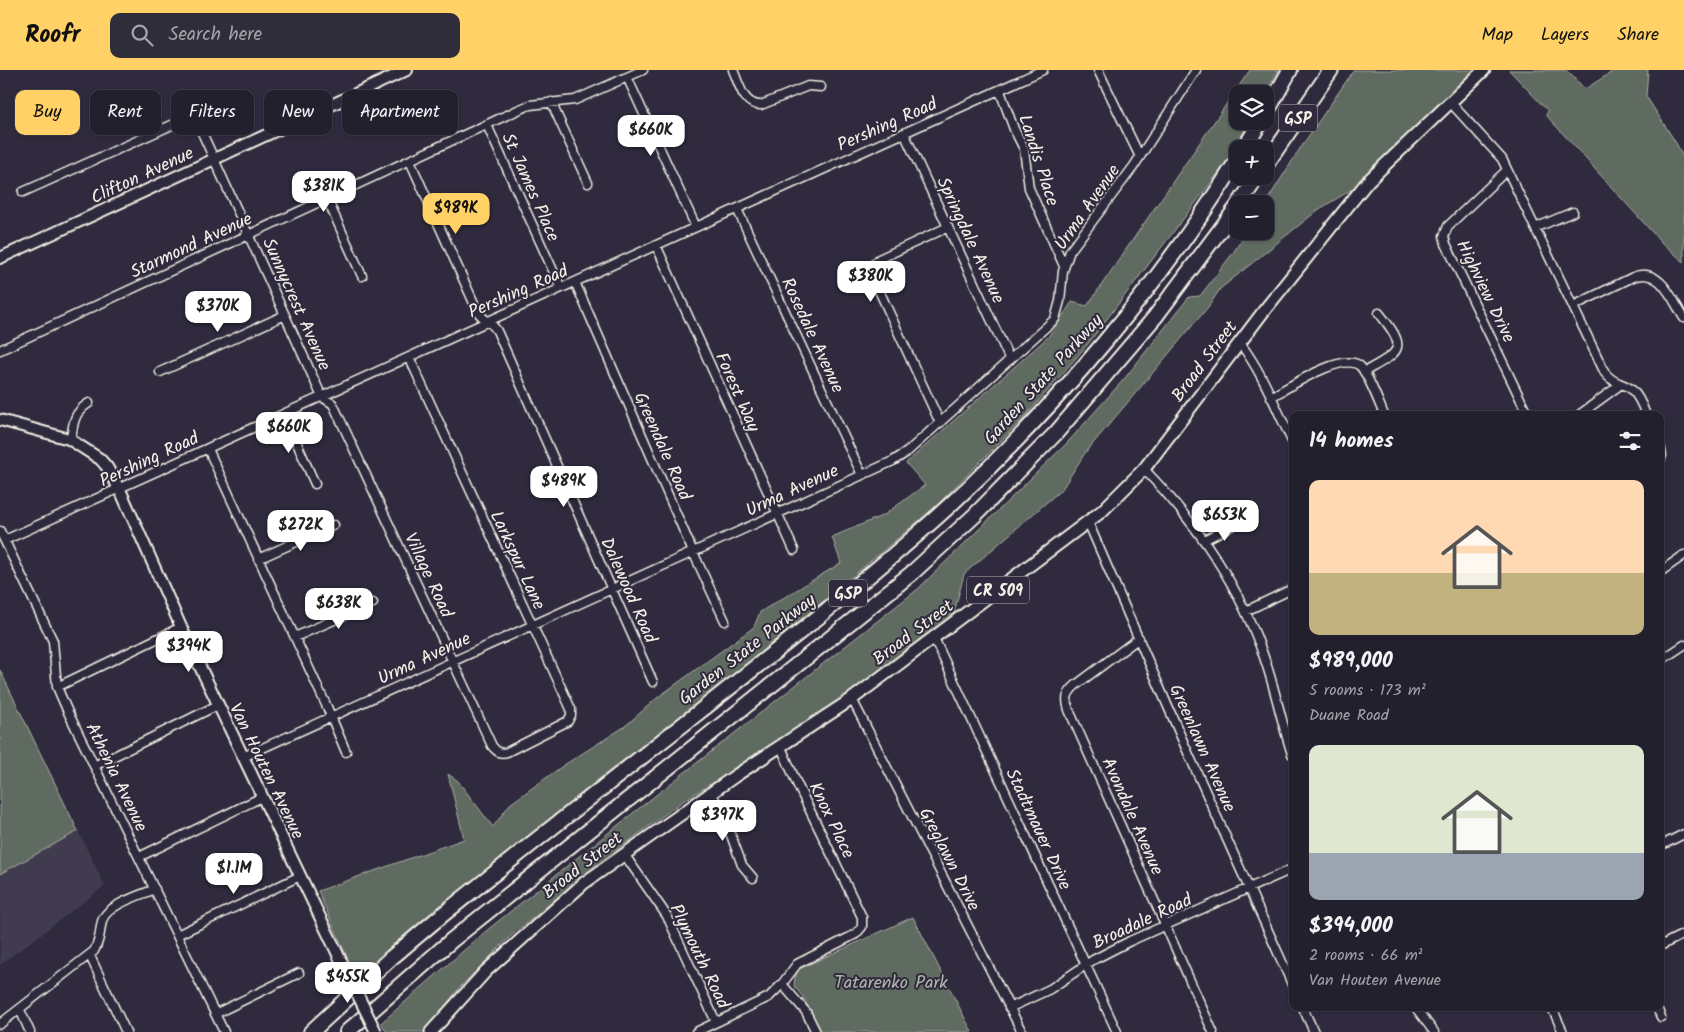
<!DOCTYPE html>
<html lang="en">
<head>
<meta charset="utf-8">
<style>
  body { margin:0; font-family:Kalam,sans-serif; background:#2f2d3a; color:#f1f3f6; height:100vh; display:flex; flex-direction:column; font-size:19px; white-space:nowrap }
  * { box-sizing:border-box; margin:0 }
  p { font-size:16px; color:#a3a3aa }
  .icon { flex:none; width:28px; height:28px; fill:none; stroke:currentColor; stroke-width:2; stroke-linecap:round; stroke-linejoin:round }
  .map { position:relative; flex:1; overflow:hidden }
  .sheet { position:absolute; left:1289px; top:341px; width:375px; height:600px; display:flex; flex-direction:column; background:#23202e; border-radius:10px; box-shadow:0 1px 4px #0004,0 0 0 1px #403e4a }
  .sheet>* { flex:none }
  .guide { position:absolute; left:15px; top:20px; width:475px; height:45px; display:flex; gap:10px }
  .fabs { position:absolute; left:1229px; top:15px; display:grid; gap:10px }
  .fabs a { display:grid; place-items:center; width:45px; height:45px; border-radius:10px; background:#23202e; box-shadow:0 1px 4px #0004,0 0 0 1px #403e4a; font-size:25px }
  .price { position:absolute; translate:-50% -42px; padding:0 11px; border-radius:10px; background:#fff; color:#222; font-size:16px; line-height:32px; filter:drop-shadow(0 1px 2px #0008) }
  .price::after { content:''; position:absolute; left:50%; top:30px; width:15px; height:11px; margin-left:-8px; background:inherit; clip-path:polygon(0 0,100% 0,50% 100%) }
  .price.active { background:#ffd166; color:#111 }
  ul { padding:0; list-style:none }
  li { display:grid; align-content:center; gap:10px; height:265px; padding:0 20px }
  li span { display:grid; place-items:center; height:155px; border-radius:10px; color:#555 }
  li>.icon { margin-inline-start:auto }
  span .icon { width:90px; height:90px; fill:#fffc; stroke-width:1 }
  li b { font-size:21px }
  h2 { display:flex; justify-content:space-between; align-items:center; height:60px; padding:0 20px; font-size:21px }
  .tag { padding:0 18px; border-radius:10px; background:#23202e; box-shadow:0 1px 4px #0004,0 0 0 1px #403e4a; font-size:18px; line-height:45px }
  .tag.active { background:#ffd166; color:#111 }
  header { display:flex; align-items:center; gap:30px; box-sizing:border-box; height:70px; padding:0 25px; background:#ffd166; color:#111 }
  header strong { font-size:24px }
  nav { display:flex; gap:28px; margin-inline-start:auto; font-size:18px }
  .search { width:350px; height:45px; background:#2f2d3a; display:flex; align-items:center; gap:12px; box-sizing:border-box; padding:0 18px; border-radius:10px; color:#a3a3aa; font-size:19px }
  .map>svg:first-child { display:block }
  .built { fill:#413a50 }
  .green { fill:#5f6b60; stroke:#aaaea4 }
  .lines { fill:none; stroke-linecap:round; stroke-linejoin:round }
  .minor-casing { stroke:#f4f1e8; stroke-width:11 }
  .secondary-casing { stroke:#f4f1e8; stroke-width:14 }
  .primary-casing { stroke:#f4f1e8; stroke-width:15 }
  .motorway-casing { stroke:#f4f1e8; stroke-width:18 }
  .minor { stroke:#2f2a3d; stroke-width:8 }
  .secondary { stroke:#2f2a3d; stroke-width:10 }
  .primary { stroke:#2f2a3d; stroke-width:11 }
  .motorway { stroke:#2f2a3d; stroke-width:14 }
  .secondary-bridge-casing { stroke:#f4f1e8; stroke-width:14; stroke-linecap:butt }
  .secondary-bridge { stroke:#2f2a3d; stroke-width:10 }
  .labels { text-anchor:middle; stroke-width:4; stroke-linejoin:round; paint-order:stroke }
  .shield { fill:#2f2a3d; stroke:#b9b5b5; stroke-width:1 }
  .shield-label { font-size:16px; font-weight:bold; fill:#f4f1e8 }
  .street-label { font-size:18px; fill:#f4f1e8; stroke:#2f2a3d }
  .park-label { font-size:18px; fill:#b1b5ab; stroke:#2f2a3d }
</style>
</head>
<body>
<header>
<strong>Roofr</strong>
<div class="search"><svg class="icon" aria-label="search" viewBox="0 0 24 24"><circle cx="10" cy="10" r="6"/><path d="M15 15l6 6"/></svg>Search here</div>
<nav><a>Map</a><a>Layers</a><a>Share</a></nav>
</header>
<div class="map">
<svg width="1684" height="962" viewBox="0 0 1684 962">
  <rect width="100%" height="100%" fill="#2f2a3d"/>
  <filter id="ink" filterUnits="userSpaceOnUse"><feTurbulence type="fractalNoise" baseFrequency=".02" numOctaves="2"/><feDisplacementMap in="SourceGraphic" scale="10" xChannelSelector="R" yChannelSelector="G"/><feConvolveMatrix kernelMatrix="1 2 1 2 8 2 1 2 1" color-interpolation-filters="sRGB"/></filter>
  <g filter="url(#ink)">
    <!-- built -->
    <path class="built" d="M0,600L105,816L0,895Z"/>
    <!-- green -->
    <path class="green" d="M1250,0H1279L1265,24H1238V51H1250L1226,93L1087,275L1024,348L935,437L771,575L598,710L440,839L358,912L318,821L464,769L448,704L458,711L493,757L510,734L564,695L624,657L657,628L754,557L760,542L841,493L832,467L884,445L925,415L906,393L1048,267L1072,232L1087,236Z
      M1354,0H1476L1351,120L1318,140L1220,219L1209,236L1085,383L1062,419L964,504L953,547L878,604L802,658L683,731L602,791L511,866L461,916L424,962H387L381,953L486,861L628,747L918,519L1068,372L1125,308L1189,227L1200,226L1233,183L1247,161H1265V134L1301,77Z
      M1509,0H1566L1585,19L1615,0H1648L1646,26L1676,73L1684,89V192L1662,173L1546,45L1548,41Z
      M0,600L78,761L0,804Z
      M913,847L972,962H821L803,927L794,916L795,907L799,899Z"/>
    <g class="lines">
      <!-- minor casing -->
      <g class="minor-casing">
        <path id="minor" d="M733,0C739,13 743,36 761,35L808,16L821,17
          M1098,0L1140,87
          M627,7L696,157
          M1000,21L1014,59L1024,79L1029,118L1064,196
          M551,32L588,113
          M1450,32L1502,89L1605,303C1614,315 1624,312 1632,320C1639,326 1643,337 1646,345
          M487,55L561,218
          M904,63L1010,290
          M410,91L478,242C483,250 492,252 497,261L653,612
          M1507,100L1448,156L1444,166L1446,174L1528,345
          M23,122L194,45L322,327L333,334L492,676C497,682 500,684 507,682L568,651L571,645V639L409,287
          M327,129L362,206
          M737,139L862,405
          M1535,158L1573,142
          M656,175L794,480
          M575,212L693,482L725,551
          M1573,236L1633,207C1660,196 1672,229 1684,248
          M1240,273C1262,302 1276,338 1292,371
          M0,280L520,39L530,35L575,30L643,0
          M160,302L285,245
          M1364,302C1401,281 1409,280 1379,243
          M1271,327C1288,318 1343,281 1360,296C1368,304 1379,333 1384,345
          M284,344L315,414
          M1579,345L1620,315
          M940,353L871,203L874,194L879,189L948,157
          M71,370C73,353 74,342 89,333
          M1660,376L1662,385L1660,391
          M208,379L327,637L346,682
          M1144,399C1199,456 1241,517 1266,593C1276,623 1282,654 1292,684
          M1088,452L1185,676L1292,914
          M0,461L53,571L57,617L67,640L224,962
          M5,470L1043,0
          M1204,470L1235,454
          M258,489L334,455
          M1660,502L1684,485
          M1246,541L1292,519
          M295,567L373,533
          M934,568L1117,962
          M1139,568L1076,615C1067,623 1065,628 1069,640L1213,962
          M1660,591L1684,575
          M57,617L181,557
          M852,629L1022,962
          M243,687L893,391L907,382L1055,249L1060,231L1063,201L1070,181L1134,96L1196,0
          M94,696L218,635
          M711,723L724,746L742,795L753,808
          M1660,776L1684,764
          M624,784L667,846L716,952
          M139,787L262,727
          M177,865L300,806
          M1660,876L1684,864
          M90,886L126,962
          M782,914L806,942L816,962
          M1009,938L1050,919L1093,890L1130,871L1292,799
          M1303,938L1314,962
          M1416,938L1434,962
          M1552,938L1563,962
          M1657,938L1661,947
          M20,940L30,962
          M215,944L299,903
          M0,954L94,881C101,868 99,864 102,851C106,835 141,825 155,819
          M696,962L769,927L782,914L797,894L856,864L862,857V847L798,716L781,677"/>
      </g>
      <!-- secondary casing -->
      <g class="secondary-casing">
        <path id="secondary" d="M0,188L407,0
          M0,350L69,369L100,389L107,397L122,424L181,557L343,895"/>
      </g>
      <!-- primary casing -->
      <g class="primary-casing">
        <path id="primary" d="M431,962L486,901L584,813L735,706L852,629L1102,441L1144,399L1263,242L1368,111L1484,0"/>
      </g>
      <!-- motorway casing -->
      <g class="motorway-casing">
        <path id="motorway" d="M1265,45L1290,0
          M1244,79L1261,51
          M1265,96L1331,0
          M1239,134L1258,106
          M311,962L391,888L436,850C523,780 611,711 699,642C783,575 869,509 949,436C1058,335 1159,215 1238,89
          M347,962L452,870L912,503L975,445L1056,363L1155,247L1238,136"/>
      </g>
      <!-- minor -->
      <use href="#minor" class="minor"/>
      <!-- secondary -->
      <use href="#secondary" class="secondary"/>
      <!-- primary -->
      <use href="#primary" class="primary"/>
      <!-- motorway -->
      <use href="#motorway" class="motorway"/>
      <!-- secondary-bridge casing -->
      <g class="secondary-bridge-casing">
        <path id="secondary-bridge" d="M343,895L376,962"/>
      </g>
      <!-- secondary-bridge -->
      <use href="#secondary-bridge" class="secondary-bridge"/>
    </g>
  </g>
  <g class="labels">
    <!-- shield labels -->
    <g class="shield">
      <rect x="1279" y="34.5" width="38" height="27" rx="4"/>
      <rect x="967" y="506.5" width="62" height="27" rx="4"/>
      <rect x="829" y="509.5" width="38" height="27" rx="4"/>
    </g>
    <g class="shield-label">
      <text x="1298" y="54">GSP</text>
      <text x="998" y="526">CR 509</text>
      <text x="848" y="529">GSP</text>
    </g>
    <!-- street labels -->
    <g class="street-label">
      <text transform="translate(887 54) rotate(-24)" y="6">Pershing Road</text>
      <text transform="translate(1039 90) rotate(72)" y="6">Landis Place</text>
      <text transform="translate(142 105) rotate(-25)" y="6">Clifton Avenue</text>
      <text transform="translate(531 117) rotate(66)" y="6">St James Place</text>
      <text transform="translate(1087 137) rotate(-55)" y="6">Urma Avenue</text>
      <text transform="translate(971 170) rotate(65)" y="6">Springdale Avenue</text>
      <text transform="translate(191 175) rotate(-25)" y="6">Starmond Avenue</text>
      <text transform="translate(518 221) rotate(-24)" y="6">Pershing Road</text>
      <text transform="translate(1486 221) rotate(64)" y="6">Highview Drive</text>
      <text transform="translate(297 234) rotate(66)" y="6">Sunnycrest Avenue</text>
      <text transform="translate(813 265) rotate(65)" y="6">Rosedale Avenue</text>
      <text transform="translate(1204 291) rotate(-53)" y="6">Broad Street</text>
      <text transform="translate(1043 309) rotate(-48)" y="6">Garden State Parkway</text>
      <text transform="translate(738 322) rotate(66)" y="6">Forest Way</text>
      <text transform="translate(663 376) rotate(66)" y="6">Greendale Road</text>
      <text transform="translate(149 389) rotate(-25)" y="6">Pershing Road</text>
      <text transform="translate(792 420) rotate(-25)" y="6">Urma Avenue</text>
      <text transform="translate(518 490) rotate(65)" y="6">Larkspur Lane</text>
      <text transform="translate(429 505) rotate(65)" y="6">Village Road</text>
      <text transform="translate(629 520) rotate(66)" y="6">Dalewood Road</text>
      <text transform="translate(913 562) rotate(-37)" y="6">Broad Street</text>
      <text transform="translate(747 579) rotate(-38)" y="6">Garden State Parkway</text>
      <text transform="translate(424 588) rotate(-25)" y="6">Urma Avenue</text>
      <text transform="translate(1203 678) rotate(66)" y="6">Greenlawn Avenue</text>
      <text transform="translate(267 701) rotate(64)" y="6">Van Houten Avenue</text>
      <text transform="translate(117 707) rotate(64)" y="6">Athenia Avenue</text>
      <text transform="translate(1133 746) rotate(66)" y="6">Avondale Avenue</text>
      <text transform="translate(832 750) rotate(64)" y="6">Knox Place</text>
      <text transform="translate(1039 759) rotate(65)" y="6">Stadtmauer Drive</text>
      <text transform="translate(950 789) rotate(63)" y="6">Greglawn Drive</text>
      <text transform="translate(582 795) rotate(-38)" y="6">Broad Street</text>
      <text transform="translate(1142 851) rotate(-25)" y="6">Broadale Road</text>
      <text transform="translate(700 886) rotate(64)" y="6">Plymouth Road</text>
    </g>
    <!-- park labels -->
    <g class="park-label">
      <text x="891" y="918">Tatarenko Park</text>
    </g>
  </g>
</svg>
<div class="fabs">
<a><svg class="icon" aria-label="layers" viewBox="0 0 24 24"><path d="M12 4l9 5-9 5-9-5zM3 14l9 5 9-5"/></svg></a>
<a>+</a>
<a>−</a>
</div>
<b class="price" style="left:651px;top:87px">$660K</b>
<b class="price" style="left:324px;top:143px">$381K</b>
<b class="price active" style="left:456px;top:165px">$989K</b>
<b class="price" style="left:871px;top:233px">$380K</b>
<b class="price" style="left:218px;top:263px">$370K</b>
<b class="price" style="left:289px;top:384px">$660K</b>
<b class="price" style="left:564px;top:438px">$489K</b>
<b class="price" style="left:1225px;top:472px">$653K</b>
<b class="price" style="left:301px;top:482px">$272K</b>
<b class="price" style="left:339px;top:560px">$638K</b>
<b class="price" style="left:189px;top:603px">$394K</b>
<b class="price" style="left:723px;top:772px">$397K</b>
<b class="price" style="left:234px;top:825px">$1.1M</b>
<b class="price" style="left:348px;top:934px">$455K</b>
<div class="guide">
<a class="tag active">Buy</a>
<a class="tag">Rent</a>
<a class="tag">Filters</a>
<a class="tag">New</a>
<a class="tag">Apartment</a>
</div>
<section class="sheet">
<h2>14 homes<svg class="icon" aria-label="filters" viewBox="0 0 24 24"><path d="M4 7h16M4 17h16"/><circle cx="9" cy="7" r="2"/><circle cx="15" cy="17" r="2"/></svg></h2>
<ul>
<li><span style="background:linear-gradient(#ffd9b3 60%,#c2b280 0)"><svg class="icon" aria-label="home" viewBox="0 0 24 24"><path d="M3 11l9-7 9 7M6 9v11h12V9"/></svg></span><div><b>$989,000</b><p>5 rooms · 173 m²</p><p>Duane Road</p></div></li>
<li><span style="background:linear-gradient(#dfe7d0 70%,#9aa5b1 0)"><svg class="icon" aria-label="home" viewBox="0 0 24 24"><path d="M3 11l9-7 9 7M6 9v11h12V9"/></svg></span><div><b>$394,000</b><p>2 rooms · 66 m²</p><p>Van Houten Avenue</p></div></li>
</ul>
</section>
</div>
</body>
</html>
